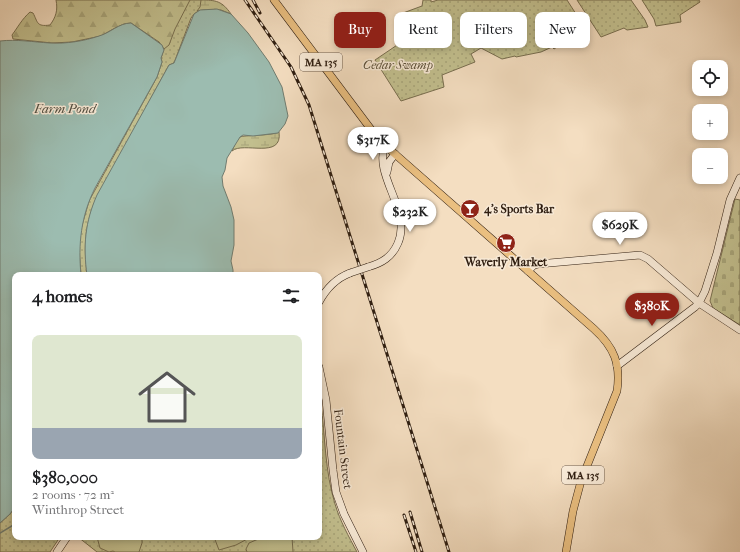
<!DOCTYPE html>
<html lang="en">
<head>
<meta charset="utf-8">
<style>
  body { margin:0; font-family:"IM FELL French Canon",serif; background:#f6f6f6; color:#202124; height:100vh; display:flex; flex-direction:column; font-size:15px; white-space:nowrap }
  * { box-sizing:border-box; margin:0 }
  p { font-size:13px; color:#757577 }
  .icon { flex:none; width:22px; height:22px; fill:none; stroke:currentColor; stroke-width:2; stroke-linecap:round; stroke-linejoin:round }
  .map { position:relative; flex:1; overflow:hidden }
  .side { position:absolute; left:12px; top:272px; width:310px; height:268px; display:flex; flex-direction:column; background:#fff; border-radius:8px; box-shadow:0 2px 6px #0003 }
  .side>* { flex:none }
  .guide { position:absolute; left:334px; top:12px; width:346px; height:36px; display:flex; gap:8px }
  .controls { position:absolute; left:692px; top:60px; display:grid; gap:8px }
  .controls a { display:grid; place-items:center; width:36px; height:36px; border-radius:8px; background:#fff; box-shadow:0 2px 6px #0003; font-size:20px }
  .price { position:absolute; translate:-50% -34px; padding:0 9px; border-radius:14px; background:#fff; color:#222; font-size:13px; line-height:26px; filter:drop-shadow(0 1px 2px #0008) }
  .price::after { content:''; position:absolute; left:50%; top:24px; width:12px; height:9px; margin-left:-6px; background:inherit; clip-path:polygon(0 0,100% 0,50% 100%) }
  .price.active { background:#8f2418; color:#fff }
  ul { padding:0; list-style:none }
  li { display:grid; align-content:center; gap:8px; height:212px; padding:0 20px }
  li span { display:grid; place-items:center; height:124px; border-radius:8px; color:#555 }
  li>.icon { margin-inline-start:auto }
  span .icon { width:72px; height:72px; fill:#fffc; stroke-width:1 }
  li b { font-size:17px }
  h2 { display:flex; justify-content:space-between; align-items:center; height:48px; padding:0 20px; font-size:17px }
  .pill { padding:0 14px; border-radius:8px; background:#fff; box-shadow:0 2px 6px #0003; font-size:14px; line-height:36px }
  .pill.active { background:#8f2418; color:#fff }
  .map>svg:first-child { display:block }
  .grass { fill:url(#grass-dots); stroke:#786e4f }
  .forest { fill:url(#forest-firs); stroke:#786e4f }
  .wetland { fill:url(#wetland-marsh); stroke:#786e4f }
  .cemetery { fill:url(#cemetery-stones); stroke:#786e4f }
  .garden { fill:#c2bf8e; stroke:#786e4f }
  .water { fill:#9cbcb0; stroke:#707c70 }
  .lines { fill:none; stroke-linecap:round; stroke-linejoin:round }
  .stream { stroke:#707c70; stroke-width:1.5 }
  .secondary-casing { stroke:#2e1d10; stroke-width:8 }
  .primary-casing { stroke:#2e1d10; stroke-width:8 }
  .secondary { stroke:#f8ead7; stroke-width:7 }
  .primary { stroke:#eabf80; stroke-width:7 }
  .rail-casing { stroke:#2e1d10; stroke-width:3 }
  .rail { stroke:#f8ead7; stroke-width:1.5; stroke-dasharray:4.5; stroke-linecap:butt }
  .secondary-bridge-casing { stroke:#2e1d10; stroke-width:8; stroke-linecap:butt }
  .secondary-bridge { stroke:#f8ead7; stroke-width:7 }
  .labels { text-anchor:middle; stroke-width:3; stroke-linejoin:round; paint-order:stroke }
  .shield { fill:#f8ead7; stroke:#6b5a4c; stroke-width:1 }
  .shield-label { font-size:11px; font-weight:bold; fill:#2e1d10 }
  .park-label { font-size:12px; font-style:italic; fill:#5a4e36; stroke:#f8ead7 }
  .poi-label { font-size:12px; font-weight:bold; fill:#2e1d10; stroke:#f8ead7; text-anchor:start }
  .street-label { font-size:12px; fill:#2e1d10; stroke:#f8ead7 }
  .water-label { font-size:13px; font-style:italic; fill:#4f4d40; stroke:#f8ead7 }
</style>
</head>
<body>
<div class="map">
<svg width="740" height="552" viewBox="0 0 740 552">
  <defs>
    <pattern id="grass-dots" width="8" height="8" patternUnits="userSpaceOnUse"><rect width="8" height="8" fill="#c2bf8e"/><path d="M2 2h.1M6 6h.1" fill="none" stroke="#a7a479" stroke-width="1.8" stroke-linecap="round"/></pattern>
    <pattern id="forest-firs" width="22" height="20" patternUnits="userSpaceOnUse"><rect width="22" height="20" fill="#c2bf8e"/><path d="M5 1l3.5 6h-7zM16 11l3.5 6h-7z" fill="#a7a479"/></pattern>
    <pattern id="wetland-marsh" width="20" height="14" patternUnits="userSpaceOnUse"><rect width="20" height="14" fill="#c2bf8e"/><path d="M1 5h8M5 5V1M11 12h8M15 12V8" fill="none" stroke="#a7a479"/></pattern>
    <pattern id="cemetery-stones" width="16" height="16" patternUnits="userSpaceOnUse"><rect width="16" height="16" fill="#c2bf8e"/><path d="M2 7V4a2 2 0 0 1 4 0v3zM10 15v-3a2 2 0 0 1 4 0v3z" fill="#a7a479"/></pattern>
  </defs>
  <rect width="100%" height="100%" fill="#f4dec1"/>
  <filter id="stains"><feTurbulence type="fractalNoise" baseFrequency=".005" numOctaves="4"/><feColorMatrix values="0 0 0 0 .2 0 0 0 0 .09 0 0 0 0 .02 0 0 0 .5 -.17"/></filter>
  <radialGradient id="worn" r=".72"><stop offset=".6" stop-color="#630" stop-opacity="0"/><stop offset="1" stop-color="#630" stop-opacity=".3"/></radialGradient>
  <!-- grass -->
  <path class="grass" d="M181,0H203L200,10L194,14L191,18L174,63L169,65L96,199C84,227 84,246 87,275H81L79,248L81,229L89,201L157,77L162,62L161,58L164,49L160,43L156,40Z
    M423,0H431V2L438,0H567L585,28L554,49L552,47L541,52L516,57L515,56L502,59L481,48L471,54L475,62L442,75L444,87L401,101L375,60L409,37L403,13L422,6Z
    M577,0H631L645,20L648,27L627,30L624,28L601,37Z
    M642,0H699L700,2L680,15L681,22L656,26L654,19Z
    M319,397L321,403C325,436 325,472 335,504C340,521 349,537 357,552H97L78,537H319Z
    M15,507V537H60L50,552H0V523L10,514Z"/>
  <!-- forest -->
  <path class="forest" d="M56,0H190L175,29L169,45L164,49L159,42L131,23L124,24L115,28L101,36L72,42L52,43L13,39L12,35C18,27 22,19 30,12L33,13C38,22 36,27 50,25C56,17 58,10 56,0Z"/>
  <!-- wetland -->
  <path class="wetland" d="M201,0C216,0 222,1 231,14L221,10H204L197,11L200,7Z
    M279,132C283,160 243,141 232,151C234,147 236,140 240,137C243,135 271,136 279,132Z"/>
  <!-- cemetery -->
  <path class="cemetery" d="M735,199L740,200V325L713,308L710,301Z"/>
  <!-- garden -->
  <path class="garden" d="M97,537H142V543L139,552H115L113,551L109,552L100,548Z
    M214,537H251L236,545L219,550Z
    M263,537H292L293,552H247L246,549L249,543Z"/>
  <!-- water -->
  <path class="water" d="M217,9L231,14L248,33L269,62L282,87L288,116L285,124L278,133L253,136L243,135L240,137L227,158L225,170L222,177L223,186L231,207L234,220V245L231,261L233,270V275H87C83,246 85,222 97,195L169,65L174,63L194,14L200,10Z
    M131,23L162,45L164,50L161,58L162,62L157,77L95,188C81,216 78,244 81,275H15V507L10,514L0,523V41C17,39 33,42 50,43C66,44 84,41 99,36C110,33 119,23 131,23Z"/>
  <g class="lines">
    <!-- stream -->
    <path class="stream" d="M0,533L15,524"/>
    <!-- secondary casing -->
    <g class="secondary-casing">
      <path id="secondary" d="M387,172L389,162L395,154
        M368,267C382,263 392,257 398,243C412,210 373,176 385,145
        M528,271L534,265L538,264L640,255L648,259L699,303L740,330
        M319,302C326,289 337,278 350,273
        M617,366L695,307L699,303L705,291L717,253L730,200L740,178
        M319,367L326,400L333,470L336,492L344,514L363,552
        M57,552L67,537"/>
    </g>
    <!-- primary casing -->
    <g class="primary-casing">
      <path id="primary" d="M274,0L379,140L594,329C614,347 621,364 617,391L581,481L573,511L566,552"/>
    </g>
    <!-- secondary -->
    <use href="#secondary" class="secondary"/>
    <!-- primary -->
    <use href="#primary" class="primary"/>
    <!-- rail casing -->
    <g class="rail-casing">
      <path id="rail" d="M245,0L291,67L309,105L449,552
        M253,0L260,13
        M410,512L422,552
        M404,515L416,552"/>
    </g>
    <!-- rail -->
    <use href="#rail" class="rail"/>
    <!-- secondary-bridge casing -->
    <g class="secondary-bridge-casing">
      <path id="secondary-bridge" d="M350,273L368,267"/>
    </g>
    <!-- secondary-bridge -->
    <use href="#secondary-bridge" class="secondary-bridge"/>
  </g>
  <!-- icons -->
  <defs>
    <g id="bar-disc" transform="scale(1)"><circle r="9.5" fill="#8f2418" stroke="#f8ead7"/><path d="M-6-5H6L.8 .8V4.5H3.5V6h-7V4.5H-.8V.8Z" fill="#fff"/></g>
    <g id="supermarket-disc" transform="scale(1)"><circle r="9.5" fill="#8f2418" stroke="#f8ead7"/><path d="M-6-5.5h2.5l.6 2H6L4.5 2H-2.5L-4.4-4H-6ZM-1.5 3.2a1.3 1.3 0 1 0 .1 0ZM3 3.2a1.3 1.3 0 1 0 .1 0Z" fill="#fff"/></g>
  </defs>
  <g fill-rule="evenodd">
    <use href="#bar-disc" x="470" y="209"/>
    <use href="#supermarket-disc" x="506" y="243"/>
  </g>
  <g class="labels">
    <!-- shield labels -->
    <g class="shield">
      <rect x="300" y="53" width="42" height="18" rx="3"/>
      <rect x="562" y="466" width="42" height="18" rx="3"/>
    </g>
    <g class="shield-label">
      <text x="321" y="66">MA 135</text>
      <text x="583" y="479">MA 135</text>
    </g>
    <!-- park labels -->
    <g class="park-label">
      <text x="398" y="69">Cedar Swamp</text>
    </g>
    <!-- poi labels -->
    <g class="poi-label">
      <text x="484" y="213">4’s Sports Bar</text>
      <text x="506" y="266" text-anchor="middle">Waverly Market</text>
    </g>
    <!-- street labels -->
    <g class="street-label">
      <text transform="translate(343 449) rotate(83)" y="4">Fountain Street</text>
    </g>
    <!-- water labels -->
    <g class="water-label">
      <text x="65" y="113">Farm Pond</text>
    </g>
  </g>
  <rect width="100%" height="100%" filter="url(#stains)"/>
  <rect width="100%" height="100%" fill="url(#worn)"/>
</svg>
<div class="controls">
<a><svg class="icon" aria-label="locate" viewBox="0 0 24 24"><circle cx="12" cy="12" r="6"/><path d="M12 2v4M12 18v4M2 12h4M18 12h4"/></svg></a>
<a>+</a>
<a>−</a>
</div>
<b class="price" style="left:373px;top:161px">$317K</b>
<b class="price" style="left:410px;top:233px">$232K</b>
<b class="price" style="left:620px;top:246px">$629K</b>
<b class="price active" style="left:652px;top:327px">$380K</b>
<div class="guide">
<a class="pill active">Buy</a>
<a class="pill">Rent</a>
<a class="pill">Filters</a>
<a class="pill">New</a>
</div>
<section class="side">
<h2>4 homes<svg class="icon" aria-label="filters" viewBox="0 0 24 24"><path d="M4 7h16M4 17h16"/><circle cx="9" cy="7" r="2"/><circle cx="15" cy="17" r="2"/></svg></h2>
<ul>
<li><span style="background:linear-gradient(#dfe7d0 75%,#9aa5b1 0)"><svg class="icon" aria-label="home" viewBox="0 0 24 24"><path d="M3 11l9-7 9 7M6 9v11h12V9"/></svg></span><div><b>$380,000</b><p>2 rooms · 72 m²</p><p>Winthrop Street</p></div></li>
</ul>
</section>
</div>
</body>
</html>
